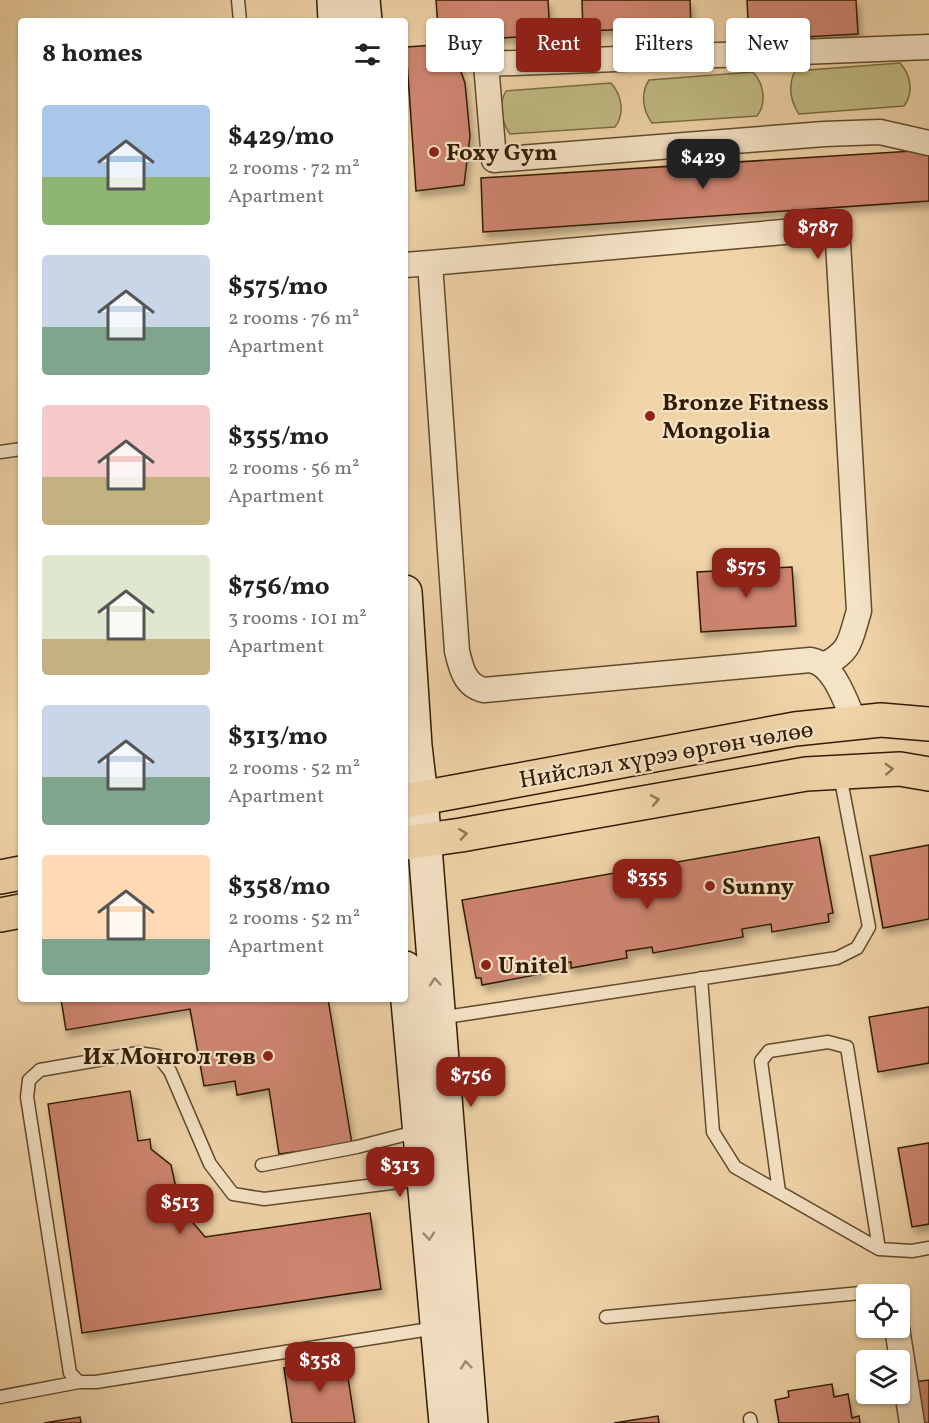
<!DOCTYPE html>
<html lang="en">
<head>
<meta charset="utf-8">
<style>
  body { margin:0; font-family:Vollkorn,serif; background:#f2f2f2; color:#222; height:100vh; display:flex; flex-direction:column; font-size:22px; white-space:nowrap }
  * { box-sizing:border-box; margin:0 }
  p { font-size:20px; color:#767676 }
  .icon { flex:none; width:33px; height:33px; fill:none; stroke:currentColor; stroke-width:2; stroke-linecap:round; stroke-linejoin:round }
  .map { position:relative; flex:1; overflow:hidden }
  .side { position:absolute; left:18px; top:18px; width:390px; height:984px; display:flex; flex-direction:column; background:#fff; border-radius:6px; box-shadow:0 2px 4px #0004 }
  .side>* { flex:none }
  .guide { position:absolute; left:426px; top:18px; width:412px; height:54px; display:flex; gap:12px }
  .tools { position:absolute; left:856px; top:1284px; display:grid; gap:12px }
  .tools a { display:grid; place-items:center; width:54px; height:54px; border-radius:6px; background:#fff; box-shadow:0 2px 4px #0004; font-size:30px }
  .price { position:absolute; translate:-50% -51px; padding:0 14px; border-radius:12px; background:#8f2418; color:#fff; font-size:20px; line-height:39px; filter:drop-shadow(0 2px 3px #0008) }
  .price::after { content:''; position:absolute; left:50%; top:36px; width:18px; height:14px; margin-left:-9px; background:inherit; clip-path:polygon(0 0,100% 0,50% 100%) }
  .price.selected { background:#222; color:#fff }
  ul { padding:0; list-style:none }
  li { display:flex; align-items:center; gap:18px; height:150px; padding:0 24px }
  li span { display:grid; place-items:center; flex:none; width:168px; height:120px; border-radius:6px; color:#555 }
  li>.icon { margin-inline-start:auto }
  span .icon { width:72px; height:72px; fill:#fffc; stroke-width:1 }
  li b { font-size:26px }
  h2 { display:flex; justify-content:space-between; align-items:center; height:72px; padding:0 24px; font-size:26px }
  .pill { padding:0 21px; border-radius:6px; background:#fff; box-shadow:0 2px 4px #0004; font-size:21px; line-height:54px }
  .pill.selected { background:#8f2418; color:#fff }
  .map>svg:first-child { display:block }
  .grass { fill:#c1bb83; stroke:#786c42; stroke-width:1.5 }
  .building { fill:#ce856f; stroke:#301c02; stroke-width:1.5; filter:url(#shadow) }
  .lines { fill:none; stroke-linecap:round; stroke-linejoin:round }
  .service-casing { stroke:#604a2c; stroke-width:15 }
  .minor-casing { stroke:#604a2c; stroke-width:27 }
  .secondary-casing { stroke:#301c02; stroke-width:36 }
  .primary-casing { stroke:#301c02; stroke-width:36 }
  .service { stroke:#f5e3c6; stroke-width:12 }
  .minor { stroke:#f5e3c6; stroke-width:24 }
  .secondary { stroke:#f5e3c6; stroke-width:33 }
  .primary { stroke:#f0d4a8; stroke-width:33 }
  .oneway { stroke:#907855 }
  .oneway2 { stroke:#9c896e }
  .poi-dot { fill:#8f2418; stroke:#f5e3c6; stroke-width:2 }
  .labels { text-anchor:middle; stroke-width:4.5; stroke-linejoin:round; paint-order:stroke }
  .poi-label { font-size:24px; font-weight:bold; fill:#301c02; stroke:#f5e3c6; text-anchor:start }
  .street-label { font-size:24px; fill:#301c02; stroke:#f5e3c6 }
</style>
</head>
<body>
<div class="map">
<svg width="929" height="1423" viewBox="0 0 929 1423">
  <defs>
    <filter id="shadow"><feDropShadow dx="3.5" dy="6" stdDeviation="3" flood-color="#0004"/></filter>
  </defs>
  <rect width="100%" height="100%" fill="#f0d4a8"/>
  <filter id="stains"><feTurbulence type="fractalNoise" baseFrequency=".00333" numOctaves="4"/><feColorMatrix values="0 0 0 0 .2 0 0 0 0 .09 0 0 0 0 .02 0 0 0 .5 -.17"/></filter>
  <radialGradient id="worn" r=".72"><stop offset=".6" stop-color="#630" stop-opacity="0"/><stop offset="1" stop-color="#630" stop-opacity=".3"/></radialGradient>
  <!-- grass -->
  <path class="grass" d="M900,63C911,75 914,93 904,106L799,114C790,101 788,85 795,71Z
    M753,72C764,84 767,103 757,116L652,123C643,111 640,94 649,80Z
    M611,83C622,95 625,114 615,127L510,134C501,121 498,105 506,91Z"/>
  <!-- building -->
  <path class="building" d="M436,0H548L550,35L439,42Z
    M582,0H690L691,27L583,31Z
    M747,0H856L858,34L749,40Z
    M451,44L465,83L470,136L464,185L416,191L406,47Z
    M929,150V201L483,232L481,178Z
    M792,567L796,626L701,632L697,572Z
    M819,837L833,913L828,914L829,922L772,932L771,924L742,929L743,937L653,953L652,947L626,951L627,958L571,968V962L540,968L541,974L482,985L481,978H476L462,900Z
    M929,845V919L883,928L870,856Z
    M61,999H328L352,1144L279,1154L269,1089L237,1095L235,1081L204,1086L190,1009L66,1030Z
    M929,1007V1063L878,1072L869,1017Z
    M130,1091L138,1141L150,1139L151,1149L171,1165L180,1207L170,1215L180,1226L190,1219L205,1237L370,1213L381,1289L82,1333L48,1104Z
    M929,1143V1224L912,1227L898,1148Z
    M345,1359L355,1423H292L284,1368Z
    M929,1380V1423H920L913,1382Z
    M832,1384L834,1397L848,1394L852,1418L859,1416L860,1423H779L775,1400L789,1397L788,1391Z
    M658,1416L659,1423H614Z
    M80,1417L81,1423H44Z"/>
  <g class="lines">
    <!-- service casing -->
    <g class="service-casing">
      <path id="service" d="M238,0L240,21
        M0,452L21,449
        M701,978L713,1132L735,1167L879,1249L912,1251L929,1248
        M439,1018L837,958L857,948L869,927L840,775
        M262,1165L357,1147L419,1131
        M423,1179L264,1199L233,1194L210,1164L170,1071L158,1056L138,1053L40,1070L29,1080L27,1097L70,1373L79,1382H96L436,1328
        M779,1192L761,1061L769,1051L828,1042L847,1047L879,1249
        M606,1317L861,1293L882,1294
        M0,1397L79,1382
        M750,1419L751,1423"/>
    </g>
    <!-- minor casing -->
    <g class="minor-casing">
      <path id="minor" d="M929,47L486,64L494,160L824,134L880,132L929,143
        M430,263L818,229L828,230L838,242L859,611C850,639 852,651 824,665
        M405,265L430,263L457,651C461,668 465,686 484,690L810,660C834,663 846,703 855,723
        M897,1328L912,1423"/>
    </g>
    <!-- secondary casing -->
    <g class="secondary-casing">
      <path id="secondary" d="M334,0L335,21
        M363,0L365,21
        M405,592L415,746L421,797L471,1423
        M405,968L446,1423"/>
    </g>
    <!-- primary casing -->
    <g class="primary-casing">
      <path id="primary" d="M405,801L795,729L881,720L929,724
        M405,843L461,835L806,774L900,769L929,774
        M0,877L21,873
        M0,915L21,911"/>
    </g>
    <!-- service -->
    <use href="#service" class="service"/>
    <!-- minor -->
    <use href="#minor" class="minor"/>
    <!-- secondary -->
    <use href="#secondary" class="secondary"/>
    <!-- primary -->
    <use href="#primary" class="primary"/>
  </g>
  <!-- one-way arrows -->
  <defs><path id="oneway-chevron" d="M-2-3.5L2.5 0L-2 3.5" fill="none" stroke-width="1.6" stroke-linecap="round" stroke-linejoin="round" transform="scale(1.5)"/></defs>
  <g class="oneway">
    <use href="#oneway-chevron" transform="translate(889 769) rotate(-3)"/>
    <use href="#oneway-chevron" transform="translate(655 800) rotate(-10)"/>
    <use href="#oneway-chevron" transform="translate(463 834) rotate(-9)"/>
  </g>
  <g class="oneway2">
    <use href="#oneway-chevron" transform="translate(435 982) rotate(-95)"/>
    <use href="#oneway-chevron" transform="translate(429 1236) rotate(85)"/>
    <use href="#oneway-chevron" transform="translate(466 1365) rotate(-95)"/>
  </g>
  <!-- markers -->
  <g class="poi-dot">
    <circle cx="434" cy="152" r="6"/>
    <circle cx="650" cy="416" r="6"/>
    <circle cx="710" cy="886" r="6"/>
    <circle cx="486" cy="965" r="6"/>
    <circle cx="268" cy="1056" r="6"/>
  </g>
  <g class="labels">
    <!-- poi labels -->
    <g class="poi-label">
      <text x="446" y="160">Foxy Gym</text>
      <text x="662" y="410">Bronze Fitness<tspan x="662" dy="28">Mongolia</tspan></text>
      <text x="722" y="894">Sunny</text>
      <text x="498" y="973">Unitel</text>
      <text x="256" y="1064" text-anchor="end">Их Монгол төв</text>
    </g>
    <!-- street labels -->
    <g class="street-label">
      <text transform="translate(666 754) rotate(-10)" y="8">Нийслэл хүрээ өргөн чөлөө</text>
    </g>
  </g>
  <rect width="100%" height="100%" filter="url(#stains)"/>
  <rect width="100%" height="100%" fill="url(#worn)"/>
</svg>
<div class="tools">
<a><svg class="icon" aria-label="locate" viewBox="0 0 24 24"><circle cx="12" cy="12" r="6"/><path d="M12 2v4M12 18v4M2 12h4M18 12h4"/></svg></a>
<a><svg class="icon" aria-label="layers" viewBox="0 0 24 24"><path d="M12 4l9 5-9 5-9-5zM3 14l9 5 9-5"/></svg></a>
</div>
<b class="price selected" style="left:703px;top:190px">$429</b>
<b class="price" style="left:818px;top:260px">$787</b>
<b class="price" style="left:746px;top:599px">$575</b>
<b class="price" style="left:647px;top:910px">$355</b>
<b class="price" style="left:471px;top:1108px">$756</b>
<b class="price" style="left:400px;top:1198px">$313</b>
<b class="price" style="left:180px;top:1235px">$513</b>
<b class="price" style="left:320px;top:1393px">$358</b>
<div class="guide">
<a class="pill">Buy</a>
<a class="pill selected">Rent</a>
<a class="pill">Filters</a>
<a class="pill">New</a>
</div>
<section class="side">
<h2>8 homes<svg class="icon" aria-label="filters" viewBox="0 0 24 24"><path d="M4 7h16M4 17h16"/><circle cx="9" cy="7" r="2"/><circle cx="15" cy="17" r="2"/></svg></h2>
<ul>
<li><span style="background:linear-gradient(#a9c7e8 60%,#8fb573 0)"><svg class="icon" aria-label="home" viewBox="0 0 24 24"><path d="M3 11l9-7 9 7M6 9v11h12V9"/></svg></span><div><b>$429/mo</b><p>2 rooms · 72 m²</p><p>Apartment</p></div></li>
<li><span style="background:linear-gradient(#c9d6e8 60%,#7fa58c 0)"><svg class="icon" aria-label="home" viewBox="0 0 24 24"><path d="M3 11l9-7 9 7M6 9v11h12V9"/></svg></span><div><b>$575/mo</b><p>2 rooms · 76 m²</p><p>Apartment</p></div></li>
<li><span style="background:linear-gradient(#f6c9c9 60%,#c2b280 0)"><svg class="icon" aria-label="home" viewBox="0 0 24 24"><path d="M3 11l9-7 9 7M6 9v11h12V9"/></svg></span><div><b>$355/mo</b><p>2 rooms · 56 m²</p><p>Apartment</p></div></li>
<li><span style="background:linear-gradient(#dfe7d0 70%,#c2b280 0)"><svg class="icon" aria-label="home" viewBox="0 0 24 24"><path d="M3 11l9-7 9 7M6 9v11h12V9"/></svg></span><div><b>$756/mo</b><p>3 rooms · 101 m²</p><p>Apartment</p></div></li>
<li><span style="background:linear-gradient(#c9d6e8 60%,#7fa58c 0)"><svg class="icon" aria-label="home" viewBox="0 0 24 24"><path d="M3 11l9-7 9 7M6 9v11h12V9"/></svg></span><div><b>$313/mo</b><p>2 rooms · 52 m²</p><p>Apartment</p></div></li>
<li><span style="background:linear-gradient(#ffd9b3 70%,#7fa58c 0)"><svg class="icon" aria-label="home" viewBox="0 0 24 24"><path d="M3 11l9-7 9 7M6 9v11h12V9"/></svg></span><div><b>$358/mo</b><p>2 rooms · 52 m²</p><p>Apartment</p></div></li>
</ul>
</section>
</div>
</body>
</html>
